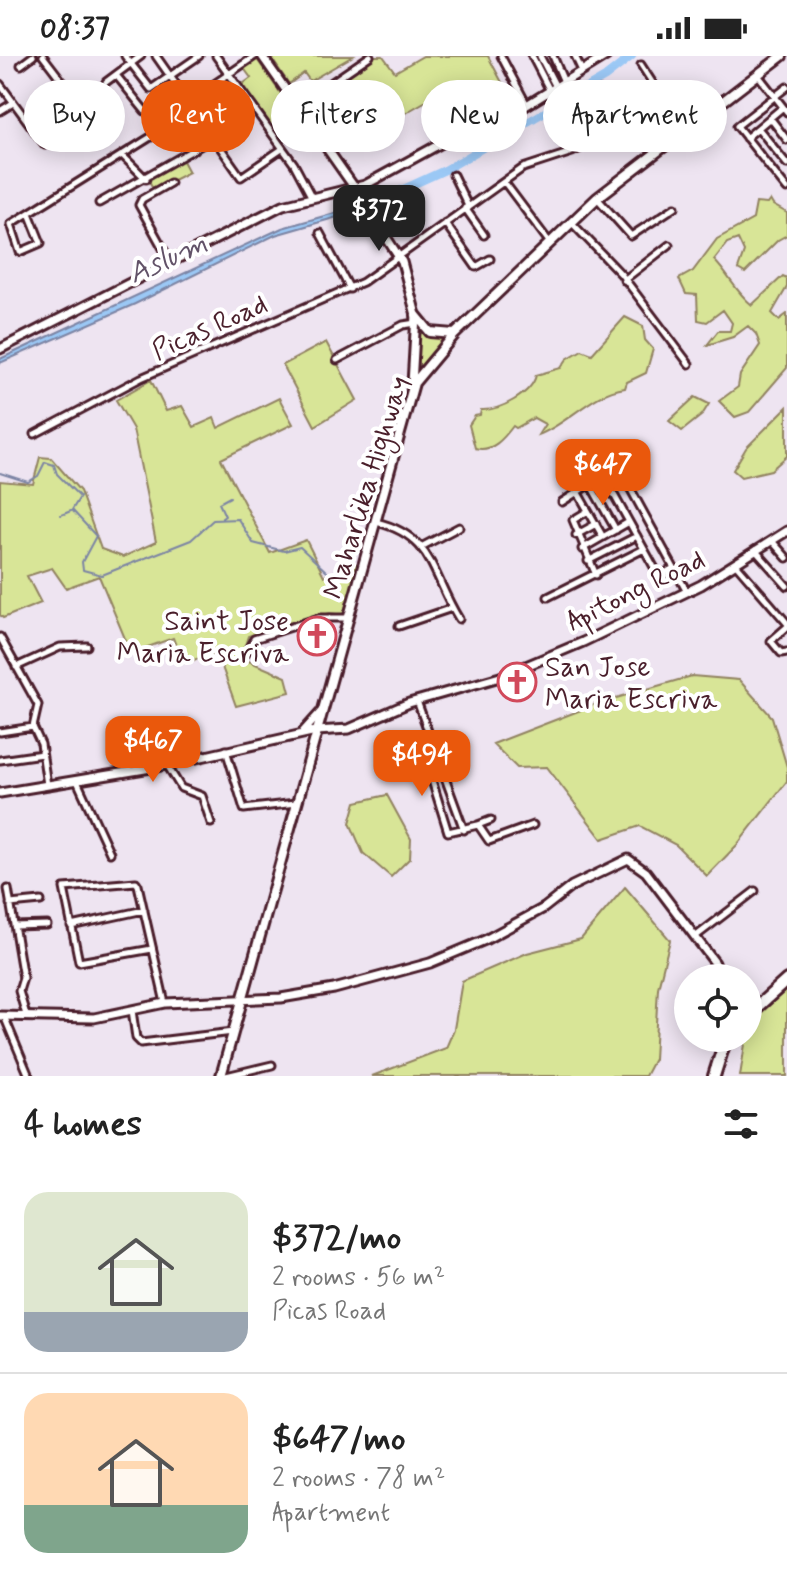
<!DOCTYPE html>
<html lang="en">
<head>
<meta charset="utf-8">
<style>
  body { margin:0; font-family:Mynerve,sans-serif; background:#f2f2f2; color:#222; height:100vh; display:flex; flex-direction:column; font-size:30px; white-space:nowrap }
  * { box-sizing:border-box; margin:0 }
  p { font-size:26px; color:#767676 }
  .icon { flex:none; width:44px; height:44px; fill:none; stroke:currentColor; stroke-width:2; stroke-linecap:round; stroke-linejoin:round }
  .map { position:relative; height:1020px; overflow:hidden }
  .drawer { display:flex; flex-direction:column; background:#fff; flex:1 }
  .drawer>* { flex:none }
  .banner { position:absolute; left:24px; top:24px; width:740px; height:72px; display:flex; gap:16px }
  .controls { position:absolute; left:674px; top:908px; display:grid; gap:16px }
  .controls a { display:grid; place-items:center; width:88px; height:88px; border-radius:50%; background:#fff; box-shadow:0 4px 20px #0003; font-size:40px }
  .price { position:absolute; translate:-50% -68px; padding:0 18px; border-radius:16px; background:#ea580c; color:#fff; font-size:26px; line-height:52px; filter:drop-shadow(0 2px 4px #0008) }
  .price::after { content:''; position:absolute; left:50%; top:48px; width:24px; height:18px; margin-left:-12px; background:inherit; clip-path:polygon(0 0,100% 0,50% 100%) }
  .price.selected { background:#222; color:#fff }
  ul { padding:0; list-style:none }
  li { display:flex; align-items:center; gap:24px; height:200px; padding:0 24px }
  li+li { border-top:2px solid #e0e0e0 }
  li span { display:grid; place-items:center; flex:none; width:224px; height:160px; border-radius:24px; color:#555 }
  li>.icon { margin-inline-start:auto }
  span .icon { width:96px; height:96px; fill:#fffc; stroke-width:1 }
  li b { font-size:34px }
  h2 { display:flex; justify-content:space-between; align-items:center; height:96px; padding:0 24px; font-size:34px }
  .pill { padding:0 28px; border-radius:36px; background:#fff; box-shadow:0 4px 20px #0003; font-size:28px; line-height:72px }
  .pill.selected { background:#ea580c; color:#fff }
  .status { display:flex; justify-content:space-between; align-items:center; height:56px; padding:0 40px; background:#fff; direction:ltr }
  .status svg { height:22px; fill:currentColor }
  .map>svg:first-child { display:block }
  .green { fill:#d8e597; stroke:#918261; stroke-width:2 }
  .water { fill:#9bc8f5; stroke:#7b84a4; stroke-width:2 }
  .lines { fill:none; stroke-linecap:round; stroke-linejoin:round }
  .stream { stroke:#7b84a4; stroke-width:2 }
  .river { stroke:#9bc8f5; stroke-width:8 }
  .street-casing { stroke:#4a1f2b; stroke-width:11 }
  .secondary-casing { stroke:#4a1f2b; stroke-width:13 }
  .primary-casing { stroke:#4a1f2b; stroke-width:14 }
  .highway-casing { stroke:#4a1f2b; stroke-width:16 }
  .street { stroke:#fff; stroke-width:5 }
  .secondary { stroke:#fff; stroke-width:7 }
  .primary { stroke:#fff; stroke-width:8 }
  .highway { stroke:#fff; stroke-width:10 }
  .labels { text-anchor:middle; stroke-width:8; stroke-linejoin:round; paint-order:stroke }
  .street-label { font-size:28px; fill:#4a1f2b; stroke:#fff }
  .poi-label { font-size:28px; fill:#4a1f2b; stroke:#fff; text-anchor:end }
  .water-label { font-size:30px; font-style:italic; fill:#625268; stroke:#fff }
</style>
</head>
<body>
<div class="status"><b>08:37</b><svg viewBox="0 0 49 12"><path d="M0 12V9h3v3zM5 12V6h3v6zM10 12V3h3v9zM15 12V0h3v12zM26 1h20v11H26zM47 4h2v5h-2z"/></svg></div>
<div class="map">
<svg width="787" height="1020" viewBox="0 0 787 1020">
  <rect width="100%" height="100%" fill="#eee4f1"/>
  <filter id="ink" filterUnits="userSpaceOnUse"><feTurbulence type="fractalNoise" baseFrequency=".0125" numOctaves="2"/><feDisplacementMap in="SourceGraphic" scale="16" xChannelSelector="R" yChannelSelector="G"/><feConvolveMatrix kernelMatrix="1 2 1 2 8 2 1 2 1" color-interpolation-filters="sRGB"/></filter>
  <g filter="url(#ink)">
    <!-- green -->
    <path class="green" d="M270,0H353L310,25L304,17L289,28Z
      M374,0H383L395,16L423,0H488L515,51L463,70L442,36L393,64L373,29L333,53L321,35Z
      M256,2L302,68L297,72L301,79L293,85L277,66L269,71V66L263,63L240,30L251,22L243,11Z
      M182,103L189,116L154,134L148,123Z
      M770,144L773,149L787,157V179L778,184L745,217L738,213L744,196L738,183L727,187L714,204C729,219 735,235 752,249L783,220L787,222V231L772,257L779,264L787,258V312L749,356L735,361L719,345L738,331L740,319L760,289L756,278L748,270L733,281L707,289L718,275H730L732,267L723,254L707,266L698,264L697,239L686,238L679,223L693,215L717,183L753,163L756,147L767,148Z
      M625,261L643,270L645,284L653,293L646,317L627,326L625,332C592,336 567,369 538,379L545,368L534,362L516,372L513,370C504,382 492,397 475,392L469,369L475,360L480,359L481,354C499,355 532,338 536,319L561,312L567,303L582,294L592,298Z
      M420,273L433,281L445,282L418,316Z
      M326,286L357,344L315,370L283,309Z
      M151,324L166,355L182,350L194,371L214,362L218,372L279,342L293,368L221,403L270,497L306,484L324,520L359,507L343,559L330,557L248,580L241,602L286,621L290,636L236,650L217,597L183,607L173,582L131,597L99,520L66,532L52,512L27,520L41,547L3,562L0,559V425L33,428L40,401L51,402L80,435L101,493L123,501L156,486L133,373L116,344Z
      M695,341L709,348L702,359L682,375L669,365Z
      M787,351V400L771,414L741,421L733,414L746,392Z
      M692,620L739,624L772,661L787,711V725L737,789L707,820L676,789L640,770L602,783L547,711L517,712L493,688L599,647Z
      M387,739L411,783L410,802L391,821L363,797L350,767L356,746Z
      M625,831L670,884L658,932L654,1003L645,1020H372L446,992L454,973L462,925L527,897L581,883Z
      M787,933V1020H740L748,969Z"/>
    <!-- water -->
    <path class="water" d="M363,149L365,153L275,179L135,248L0,307V303L282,172Z"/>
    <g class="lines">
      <!-- stream -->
      <path class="stream" d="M0,417L28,426L38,420L45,406L54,409L57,418L80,441L72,454L96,480L82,506L83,514L102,519L191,484L213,464L238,463L253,487L284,495L300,491L327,516
        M61,459L71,455
        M222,462L225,460L219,447L230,441
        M332,522L345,539
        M335,525L351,518"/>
      <!-- river -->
      <path class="river" d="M373,147L445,114L605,21L632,0"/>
      <!-- street casing -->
      <g class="street-casing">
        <path id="street" d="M43,0L105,81
          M125,0L151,33L199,0
          M156,0L241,121L282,93
          M216,0L294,108L311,140
          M501,0L527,49
          M532,0L550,35
          M540,0L556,31
          M553,0L564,26
          M575,0L582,15
          M21,9L33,0
          M641,9L672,57
          M116,19L145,55L160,51L182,37
          M758,19L787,56
          M106,26L141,0
          M0,28L45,89
          M787,31L737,70L787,133
          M600,35L623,70
          M614,36L634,66
          M188,46L255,0
          M297,50L370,0
          M0,55L13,47
          M771,63L787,84
          M758,72L787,108
          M746,82L783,51
          M122,99L146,123
          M453,119L468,150
          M170,127L142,143L139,149L171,207
          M505,127L550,187
          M597,142L631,180L675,151
          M99,147L214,82
          M465,152L484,179
          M29,157L41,187L20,196L11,168L194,54
          M445,167L476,211L490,203
          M572,167L621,218L689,308
          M320,177L350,233
          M624,224L669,189
          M337,304L403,269L416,267
          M35,378L141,322L363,226L523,112L572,96L634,66L673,58L683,74
          M603,419L659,520L674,512
          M590,428L616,474
          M578,437L603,481
          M562,446L618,410L687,536
          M588,455L573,464L596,519
          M376,466C434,480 431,518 459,563
          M576,479L596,468
          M772,485L787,502
          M421,491L459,471
          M582,493L629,466
          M755,494L787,530
          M588,505L637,480
          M735,507L787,567
          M548,541L644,493
          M399,570L452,552
          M787,571L771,585L781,597L787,596
          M0,581L38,649L33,671L41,688L47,729
          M245,598L254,583L319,562H348
          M16,611L60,591L87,590
          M417,645L464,774
          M0,676L33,671
          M430,683L421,689L448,776L478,769L489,785L533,769
          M226,694L244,753L296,747
          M0,704L42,698
          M167,709L181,732L202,740L211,767
          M77,725L110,797
          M478,769L491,764
          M8,833L23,922L19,935L26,959
          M10,848L41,845
          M14,870L47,869
          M71,870L144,854
          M695,881L755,835
          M152,893L79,906L64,832L136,826L138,829L165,947
          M132,954L136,982L141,987L233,976
          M4,960L29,1020
          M226,1020L272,1009"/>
      </g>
      <!-- secondary casing -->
      <g class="secondary-casing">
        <path id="secondary" d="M262,0L354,131L402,206L416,259L412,328
          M0,293L283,149L365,129L460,77L514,57L606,0
          M303,676L321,656
          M0,737L157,711L316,675L349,673L409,647L500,621L583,586L701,529L787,475
          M0,960L94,962L165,947L281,942L334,933L430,907L485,884L544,852L572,830L628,803L646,816L715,907L720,922"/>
      </g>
      <!-- primary casing -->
      <g class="primary-casing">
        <path id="primary" d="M416,259L430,276L454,278
          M221,1020L414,327L455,278L597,142L782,0"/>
      </g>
      <!-- highway casing -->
      <g class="highway-casing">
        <path id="highway" d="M748,959L787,924
          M714,1020L726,982"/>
      </g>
      <!-- street -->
      <use href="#street" class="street"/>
      <!-- secondary -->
      <use href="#secondary" class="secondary"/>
      <!-- primary -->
      <use href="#primary" class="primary"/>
      <!-- highway -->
      <use href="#highway" class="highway"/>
    </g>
  </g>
  <!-- icons -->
  <defs>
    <g id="church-ring" transform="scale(2)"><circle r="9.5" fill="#fff" stroke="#d1495b" stroke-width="1.5"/><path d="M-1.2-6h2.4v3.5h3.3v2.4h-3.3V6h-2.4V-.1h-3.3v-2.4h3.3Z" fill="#d1495b"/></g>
  </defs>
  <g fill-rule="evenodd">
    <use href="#church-ring" x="317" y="580"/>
    <use href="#church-ring" x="517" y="626"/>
  </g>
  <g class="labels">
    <!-- street labels -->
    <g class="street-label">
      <text transform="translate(209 270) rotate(-24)" y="10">Picas Road</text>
      <text transform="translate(365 431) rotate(-73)" y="10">Maharlika Highway</text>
      <text transform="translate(635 533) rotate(-26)" y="10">Apitong Road</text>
    </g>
    <!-- poi labels -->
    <g class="poi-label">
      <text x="289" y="574">Saint Jose<tspan x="289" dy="32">Maria Escriva</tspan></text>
      <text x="545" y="620" text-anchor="start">San Jose<tspan x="545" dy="32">Maria Escriva</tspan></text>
    </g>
    <!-- water labels -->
    <g class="water-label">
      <text transform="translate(167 201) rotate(-25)" y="10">Aslum</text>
    </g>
  </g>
</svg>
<div class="controls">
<a><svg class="icon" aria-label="locate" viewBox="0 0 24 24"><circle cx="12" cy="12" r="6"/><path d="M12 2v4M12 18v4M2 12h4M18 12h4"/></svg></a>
</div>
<b class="price selected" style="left:379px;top:197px">$372</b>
<b class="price" style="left:603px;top:451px">$647</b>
<b class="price" style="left:153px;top:728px">$467</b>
<b class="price" style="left:422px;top:742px">$494</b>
<div class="banner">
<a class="pill">Buy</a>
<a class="pill selected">Rent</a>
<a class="pill">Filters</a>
<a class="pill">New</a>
<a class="pill">Apartment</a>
</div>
</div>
<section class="drawer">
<h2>4 homes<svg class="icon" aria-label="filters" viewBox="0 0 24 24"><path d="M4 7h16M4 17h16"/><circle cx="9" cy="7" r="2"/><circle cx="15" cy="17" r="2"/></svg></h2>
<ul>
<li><span style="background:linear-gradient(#dfe7d0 75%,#9aa5b1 0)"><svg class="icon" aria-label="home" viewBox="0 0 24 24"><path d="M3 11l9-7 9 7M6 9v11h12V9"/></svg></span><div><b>$372/mo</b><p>2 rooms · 56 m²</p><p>Picas Road</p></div></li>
<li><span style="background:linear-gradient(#ffd9b3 70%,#7fa58c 0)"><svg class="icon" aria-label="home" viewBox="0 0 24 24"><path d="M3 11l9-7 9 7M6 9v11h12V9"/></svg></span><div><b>$647/mo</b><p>2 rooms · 78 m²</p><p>Apartment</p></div></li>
</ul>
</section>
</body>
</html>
